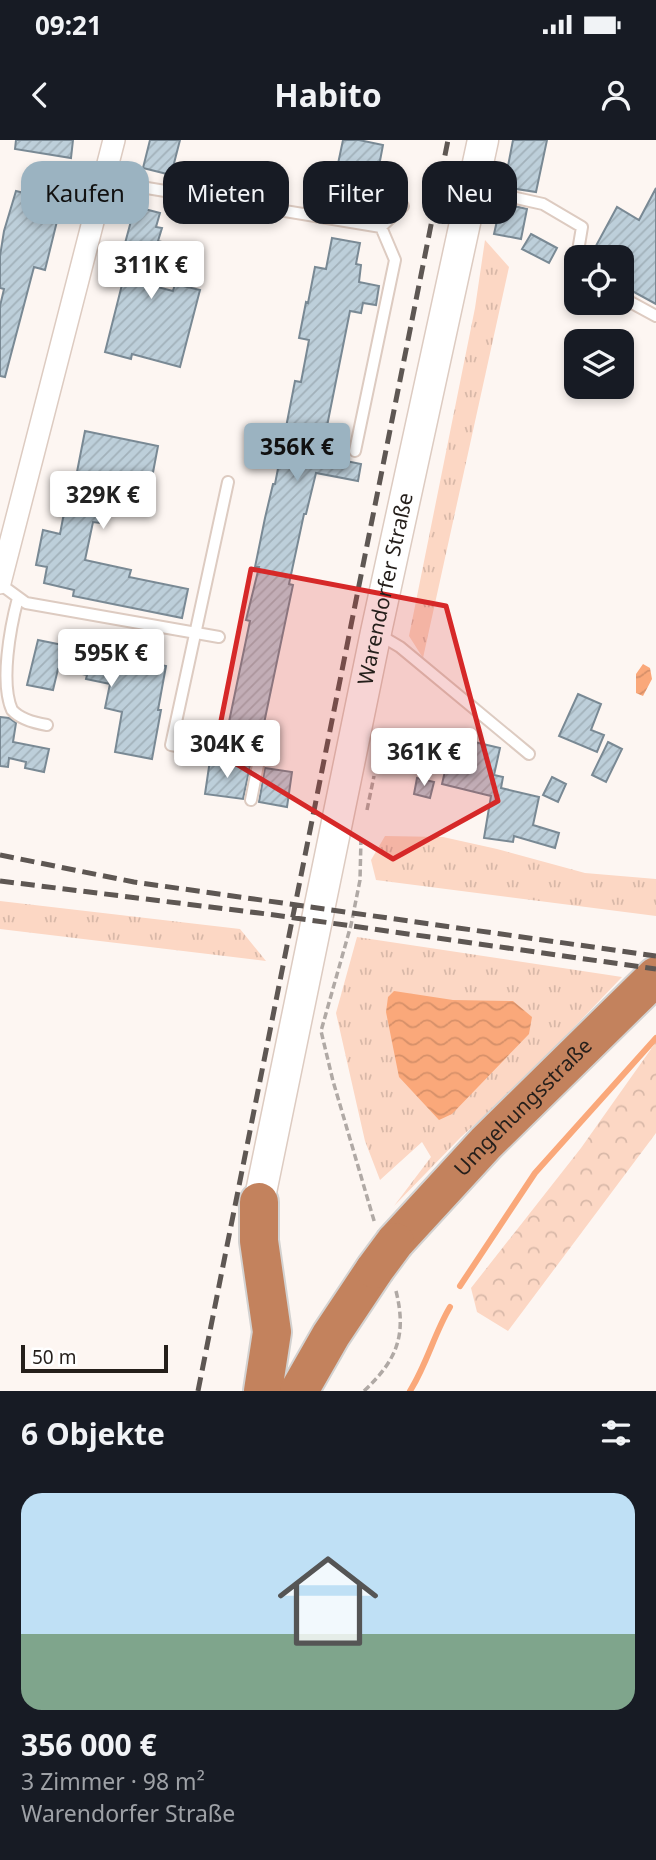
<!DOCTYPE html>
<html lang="de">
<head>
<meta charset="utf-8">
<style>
  body { margin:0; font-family:"Noto Sans",sans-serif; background:#242831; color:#f1f3f6; height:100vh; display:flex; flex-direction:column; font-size:26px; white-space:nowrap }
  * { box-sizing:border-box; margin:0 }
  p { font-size:23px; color:#9ea1a6 }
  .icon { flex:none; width:38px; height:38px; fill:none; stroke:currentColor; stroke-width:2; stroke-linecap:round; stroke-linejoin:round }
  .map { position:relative; height:1251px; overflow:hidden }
  .drawer { display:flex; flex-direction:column; background:#171b24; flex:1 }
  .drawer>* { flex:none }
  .banner { position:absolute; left:21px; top:21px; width:614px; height:63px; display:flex; gap:14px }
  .controls { position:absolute; left:564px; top:105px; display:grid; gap:14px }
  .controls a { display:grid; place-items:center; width:70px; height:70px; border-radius:14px; background:#171b24; box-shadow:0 4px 10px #0003; font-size:35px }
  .scale { position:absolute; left:21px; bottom:18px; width:147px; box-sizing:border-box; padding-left:7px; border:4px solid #251f1b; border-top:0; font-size:19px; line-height:24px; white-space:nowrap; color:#251f1b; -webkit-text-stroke:5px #fff; paint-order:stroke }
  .price { position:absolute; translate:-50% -60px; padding:0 16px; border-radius:7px; background:#fff; color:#222; font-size:23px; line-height:46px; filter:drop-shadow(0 2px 4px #0008) }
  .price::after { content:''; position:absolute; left:50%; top:42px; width:21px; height:16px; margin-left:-10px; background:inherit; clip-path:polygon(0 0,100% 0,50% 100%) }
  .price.active { background:#9bb3c1; color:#111 }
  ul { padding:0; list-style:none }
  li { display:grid; align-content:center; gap:14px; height:371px; padding:0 21px }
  li span { display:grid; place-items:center; height:217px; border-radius:21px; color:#555 }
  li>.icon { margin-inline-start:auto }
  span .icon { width:126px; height:126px; fill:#fffc; stroke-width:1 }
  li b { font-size:30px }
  h2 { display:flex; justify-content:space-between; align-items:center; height:84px; padding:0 21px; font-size:30px }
  .chip { padding:0 24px; border-radius:21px; background:#171b24; box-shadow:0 4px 10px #0003; font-size:24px; line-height:63px }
  .chip.active { background:#9bb3c1; color:#111 }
  .status { display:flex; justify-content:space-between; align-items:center; height:49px; padding:0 35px; background:#171b24; direction:ltr }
  .status svg { height:19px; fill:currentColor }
  header { display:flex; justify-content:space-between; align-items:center; height:91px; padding:0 21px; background:#171b24; font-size:32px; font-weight:700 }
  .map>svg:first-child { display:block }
  .grass { fill:url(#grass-tufts) }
  .forest { fill:url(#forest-crowns) }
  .water { fill:url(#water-waves) }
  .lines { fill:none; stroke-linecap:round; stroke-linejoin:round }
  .stream { stroke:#faa87a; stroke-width:6 }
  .building { fill:url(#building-hatch); stroke:#798994; stroke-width:2 }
  .lane-casing { stroke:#ddcbc1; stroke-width:14 }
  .street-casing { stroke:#ddcbc1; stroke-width:24 }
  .secondary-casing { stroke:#ddcbc1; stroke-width:33 }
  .highway-casing { stroke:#d3d2d1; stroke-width:42 }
  .path { stroke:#b0a9a5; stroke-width:3.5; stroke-dasharray:7 3.5; stroke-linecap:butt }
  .lane { stroke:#fff; stroke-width:10 }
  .street { stroke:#fff; stroke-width:21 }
  .secondary { stroke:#fff; stroke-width:30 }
  .highway { stroke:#c3825d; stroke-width:38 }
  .rail { stroke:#5e5753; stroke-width:5; stroke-dasharray:14 7; stroke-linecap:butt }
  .highway-bridge-casing { stroke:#d3d2d1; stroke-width:42; stroke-linecap:butt }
  .highway-bridge { stroke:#c3825d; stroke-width:38 }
  .marked { fill:#d62828; fill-opacity:0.2; stroke:#d62828; stroke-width:5; stroke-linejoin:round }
  .labels { text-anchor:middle; stroke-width:7; stroke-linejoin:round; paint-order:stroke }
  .street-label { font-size:21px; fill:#251f1b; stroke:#fff }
</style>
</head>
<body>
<div class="status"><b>09:21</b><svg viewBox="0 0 49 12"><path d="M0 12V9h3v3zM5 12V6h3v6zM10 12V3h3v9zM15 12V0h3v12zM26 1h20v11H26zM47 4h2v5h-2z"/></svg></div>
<header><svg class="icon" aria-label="back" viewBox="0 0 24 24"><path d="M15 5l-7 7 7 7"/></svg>Habito<svg class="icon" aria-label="person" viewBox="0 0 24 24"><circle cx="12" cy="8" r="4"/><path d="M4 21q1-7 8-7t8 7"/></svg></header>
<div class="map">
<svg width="656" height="1251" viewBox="0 0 656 1251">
  <defs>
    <pattern id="grass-tufts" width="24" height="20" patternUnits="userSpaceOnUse" patternTransform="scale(1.75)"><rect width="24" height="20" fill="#fcd7c4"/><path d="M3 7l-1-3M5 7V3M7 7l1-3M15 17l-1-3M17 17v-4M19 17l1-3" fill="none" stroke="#d8b8a8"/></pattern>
    <pattern id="forest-crowns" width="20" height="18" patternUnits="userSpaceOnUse" patternTransform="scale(1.75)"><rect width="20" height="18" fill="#fcd7c4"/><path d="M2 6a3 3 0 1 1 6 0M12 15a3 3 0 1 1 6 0" fill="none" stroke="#d8b8a8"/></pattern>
    <pattern id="water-waves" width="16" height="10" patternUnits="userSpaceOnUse" patternTransform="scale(1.75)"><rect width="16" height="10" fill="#faa87a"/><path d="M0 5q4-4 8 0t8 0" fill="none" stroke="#d69069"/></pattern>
    <pattern id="building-hatch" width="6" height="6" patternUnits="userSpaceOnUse" patternTransform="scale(1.75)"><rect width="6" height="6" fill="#bdcfda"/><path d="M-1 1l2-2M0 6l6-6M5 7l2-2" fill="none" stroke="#a2b1ba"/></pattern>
  </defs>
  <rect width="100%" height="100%" fill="#fdf6f2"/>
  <!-- grass -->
  <path class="grass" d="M485,100L509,127L423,518L409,496L475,168Z
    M385,696L443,697L497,709L585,733L656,739V776L376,740L371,720Z
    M0,761L240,789L266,821L0,789Z
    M357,797L622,837L520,944L461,997L394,1066L431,1017L422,1002L380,1040L365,1001L336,873Z"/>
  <!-- forest -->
  <path class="forest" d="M656,902V993L508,1191L477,1172L471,1148L581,1008Z"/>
  <!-- water -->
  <path class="water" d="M643,524L650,528L652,539L643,556L636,553V534Z
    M394,851L453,860L513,861L532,877L529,894L452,974L439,980L399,937L386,872L388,857Z"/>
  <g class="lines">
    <!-- stream -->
    <path class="stream" d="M460,1146L535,1033L656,898
      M410,1251C427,1224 434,1194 450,1167"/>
  </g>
  <!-- building -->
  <path class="building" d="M16,0H73L71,18L15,9Z
    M150,0H180L171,35L143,28Z
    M343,0H359L383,5L375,47L335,38Z
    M513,0H547L536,52L504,47Z
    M656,48V164L621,145V117H590L617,67L639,80Z
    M16,51L37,56L35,63L60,69L45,130L34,127L5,237L0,236V166L4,149L0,148V116L4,91Z
    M501,63L527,69L521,99L494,94Z
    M137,67L160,73L156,87L162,88L158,101L188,109L185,122L151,114L142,143L173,151L175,144L200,150L180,227L132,214L131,219L105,212L131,109L124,107L131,81H133Z
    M531,94L557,108L549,123L522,109Z
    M332,98L360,103L356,124L361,125L359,142L379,146L376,165L363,163L361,173L350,171L321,316L361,324L358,341L316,333L306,374H304L289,444L293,445L258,612L224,606L250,481L246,480L259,427H255L265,378L273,344H275L295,241L301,242L309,200L299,198L306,162L308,163L315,127L326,129Z
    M85,291L158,306L151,343L110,335L100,383L93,382L85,420L131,430L129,437L188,449L182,478L73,456L74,450L44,443L47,427L36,425L43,390L60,394L71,336L76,337Z
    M38,500L166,526L158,570H161L152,619L115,612L122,572L105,568L110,544L86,539L87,535L58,529L53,550L27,545Z
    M578,554L601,564L591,590L604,595L597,612L559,596Z
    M0,577L9,578L16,583L13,602L49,609L44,632L25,628L26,622L9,618L8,627L0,626Z
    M453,597L500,608L494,635L503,637L501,648L539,657L533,685L559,693L555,708L514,696L513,702L484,698L491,656L442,644Z
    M608,602L622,609L606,642L592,635Z
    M210,620L250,626L243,659L205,654Z
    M265,628L292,632L287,667L259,662Z
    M552,637L566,644L558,662L543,655Z
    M417,638L434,642L430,658L414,654Z"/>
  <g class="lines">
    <!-- lane casing -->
    <g class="lane-casing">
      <path id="lane" d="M105,41L381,87
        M472,51L489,52L543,64L582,87L577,117
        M576,126V133
        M621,157L656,176
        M355,311L395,120L381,87L403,66
        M228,342L171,605L259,620L251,660
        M0,444L26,463L219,497
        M18,458C10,488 0,543 12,570C20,579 35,583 47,585
        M378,494L400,507L529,614"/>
    </g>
    <!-- street casing -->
    <g class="street-casing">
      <path id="street" d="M0,443L114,0"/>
    </g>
    <!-- secondary casing -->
    <g class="secondary-casing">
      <g id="secondary">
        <path id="s1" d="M259,1062L376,492L483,0"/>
      </g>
    </g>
    <!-- highway casing -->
    <g class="highway-casing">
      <g id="highway">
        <path d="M259,1062V1101L272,1192L263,1251"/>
        <path id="s2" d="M395,1102L486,1003L656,836"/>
        <path d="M299,1251L331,1195L375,1129"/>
      </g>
    </g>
    <!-- path -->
    <path class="path" d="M367,670L374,636
      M361,698L360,740L351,785L321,891L333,941L375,1084
      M364,1251C397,1220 407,1195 396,1151"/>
    <!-- lane -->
    <use href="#lane" class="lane"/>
    <!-- street -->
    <use href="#street" class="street"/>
    <!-- secondary -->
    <use href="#secondary" class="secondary"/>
    <!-- highway -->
    <use href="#highway" class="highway"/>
    <!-- rail -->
    <path class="rail" d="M0,715L134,742L656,816
      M0,741L267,774L656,829
      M198,1251L448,0"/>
    <!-- highway-bridge casing -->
    <g class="highway-bridge-casing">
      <path id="highway-bridge" d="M375,1129L395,1102"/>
    </g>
    <!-- highway-bridge -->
    <use href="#highway-bridge" class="highway-bridge"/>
  </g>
  <!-- marked area -->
  <path class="marked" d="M251,429L446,466L498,661L393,719L215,611Z"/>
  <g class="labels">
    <!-- street labels -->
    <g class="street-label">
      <text dy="7" stroke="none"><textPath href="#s1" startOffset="626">Warendorfer Straße</textPath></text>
      <text dy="7" stroke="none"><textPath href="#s2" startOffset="186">Umgehungsstraße</textPath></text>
    </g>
  </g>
</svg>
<div class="controls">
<a><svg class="icon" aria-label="locate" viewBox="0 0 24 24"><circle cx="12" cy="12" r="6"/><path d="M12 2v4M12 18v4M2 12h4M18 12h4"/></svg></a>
<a><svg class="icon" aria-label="layers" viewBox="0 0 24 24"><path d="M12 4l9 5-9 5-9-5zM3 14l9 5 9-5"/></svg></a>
</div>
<div class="scale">50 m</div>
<b class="price" style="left:151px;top:161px">311K €</b>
<b class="price active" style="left:297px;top:343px">356K €</b>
<b class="price" style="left:103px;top:391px">329K €</b>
<b class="price" style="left:111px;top:549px">595K €</b>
<b class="price" style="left:227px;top:640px">304K €</b>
<b class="price" style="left:424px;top:648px">361K €</b>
<div class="banner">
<a class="chip active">Kaufen</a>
<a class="chip">Mieten</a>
<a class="chip">Filter</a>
<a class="chip">Neu</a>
</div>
</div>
<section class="drawer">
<h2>6 Objekte<svg class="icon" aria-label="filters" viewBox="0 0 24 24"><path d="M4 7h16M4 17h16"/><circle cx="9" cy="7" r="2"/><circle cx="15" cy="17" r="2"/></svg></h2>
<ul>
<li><span style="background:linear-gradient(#bfe0f5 65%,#7fa58c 0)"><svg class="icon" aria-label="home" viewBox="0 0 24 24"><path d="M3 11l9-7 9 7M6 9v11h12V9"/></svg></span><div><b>356 000 €</b><p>3 Zimmer · 98 m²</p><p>Warendorfer Straße</p></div></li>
</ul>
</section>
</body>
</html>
